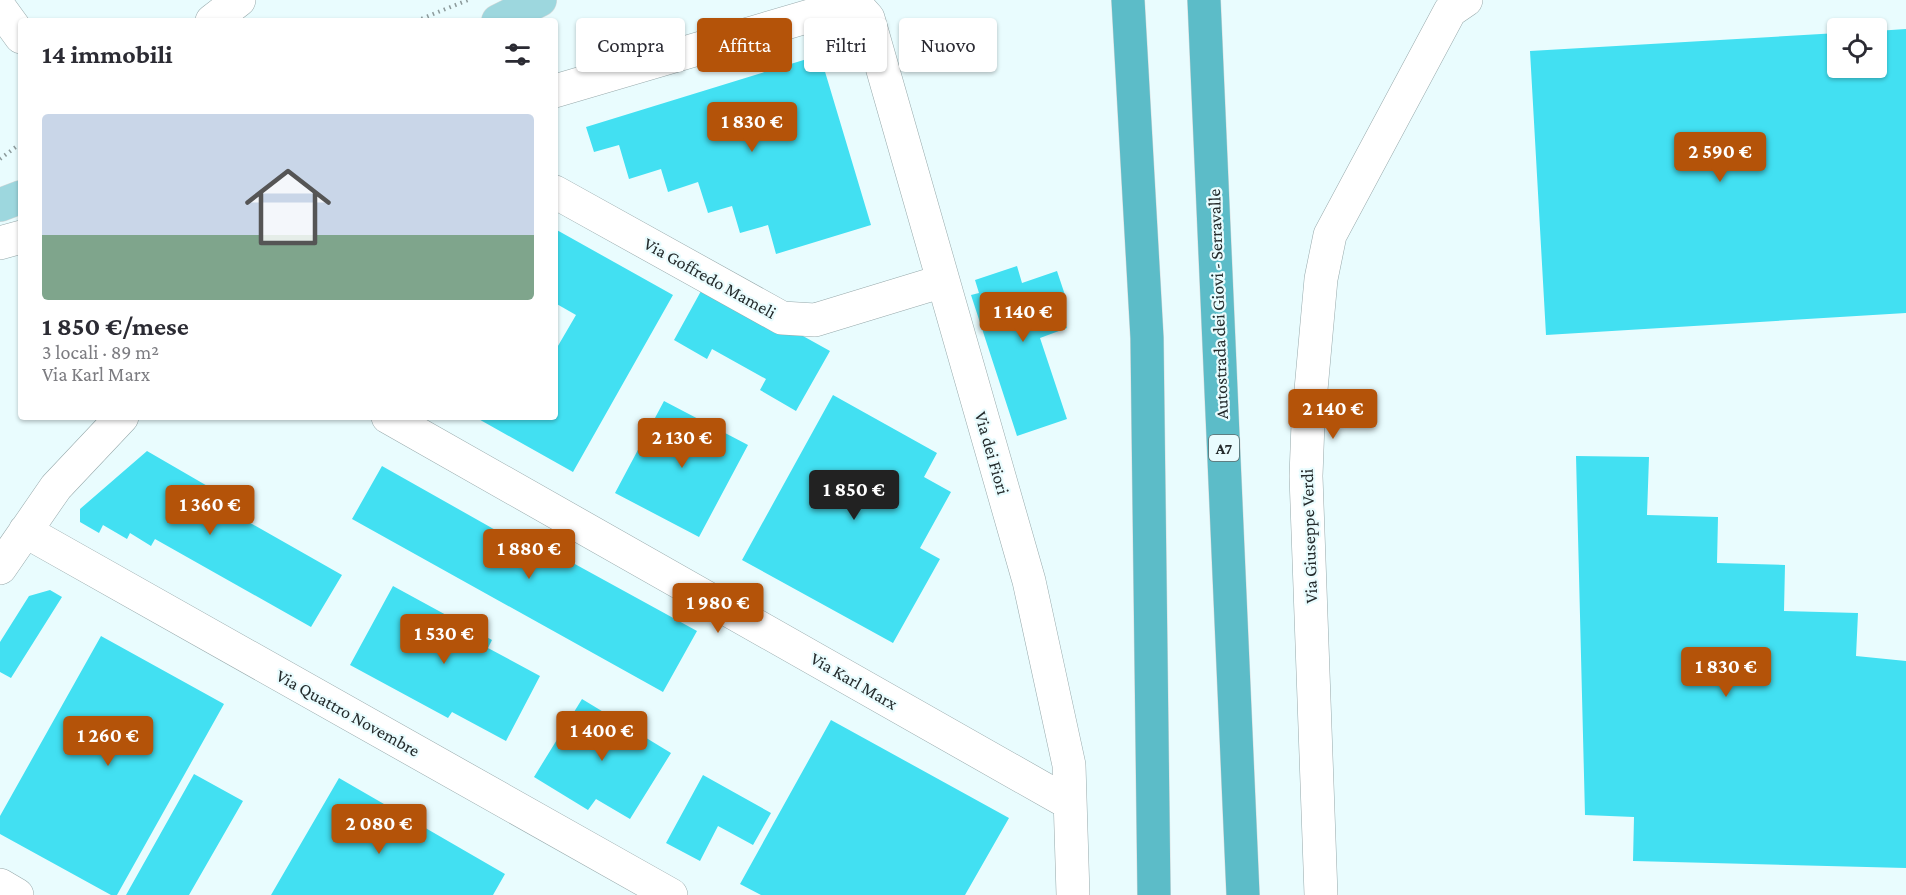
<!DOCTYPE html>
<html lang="it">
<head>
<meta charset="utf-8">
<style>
  body { margin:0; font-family:"Crimson Pro",serif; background:#f2f2f3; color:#2b2b33; height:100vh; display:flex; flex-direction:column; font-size:22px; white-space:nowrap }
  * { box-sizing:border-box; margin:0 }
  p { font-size:20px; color:#7c7c81 }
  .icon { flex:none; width:33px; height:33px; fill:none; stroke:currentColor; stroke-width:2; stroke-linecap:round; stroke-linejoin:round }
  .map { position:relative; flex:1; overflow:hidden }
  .sheet { position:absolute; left:18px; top:18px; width:540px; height:402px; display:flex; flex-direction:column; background:#fff; border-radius:6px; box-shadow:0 2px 4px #0004 }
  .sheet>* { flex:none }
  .banner { position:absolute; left:576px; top:18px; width:570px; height:54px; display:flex; gap:12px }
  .fabs { position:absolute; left:1827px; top:18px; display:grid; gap:12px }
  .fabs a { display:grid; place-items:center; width:60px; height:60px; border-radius:6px; background:#fff; box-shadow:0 2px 4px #0004; font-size:30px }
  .price { position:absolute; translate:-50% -51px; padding:0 14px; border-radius:6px; background:#b45309; color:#fff; font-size:20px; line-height:39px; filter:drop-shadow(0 2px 3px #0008) }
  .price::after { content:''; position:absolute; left:50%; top:36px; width:18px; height:14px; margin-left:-9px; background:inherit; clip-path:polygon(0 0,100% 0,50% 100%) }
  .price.on { background:#222; color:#fff }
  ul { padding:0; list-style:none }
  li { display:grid; align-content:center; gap:12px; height:318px; padding:0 24px }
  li+li { border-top:2px solid #e1e1e2 }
  li span { display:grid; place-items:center; height:186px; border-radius:6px; color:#555 }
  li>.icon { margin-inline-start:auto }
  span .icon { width:108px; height:108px; fill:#fffc; stroke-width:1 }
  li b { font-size:26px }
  h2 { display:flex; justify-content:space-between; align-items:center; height:72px; padding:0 24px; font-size:26px }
  .chip { padding:0 21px; border-radius:6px; background:#fff; box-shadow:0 2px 4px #0004; font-size:21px; line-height:54px }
  .chip.on { background:#b45309; color:#fff }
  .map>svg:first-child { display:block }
  .building { fill:#42e0f2 }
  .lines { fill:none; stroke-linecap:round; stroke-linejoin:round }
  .minor-casing { stroke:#97a9ab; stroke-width:34 }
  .major-casing { stroke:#d8d9d9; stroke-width:34 }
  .highway-casing { stroke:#d8d9d9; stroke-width:34 }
  .path { stroke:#8c9a9b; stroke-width:4; stroke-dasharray:1.5 4.5; stroke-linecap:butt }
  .minor { stroke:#fff; stroke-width:33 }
  .major { stroke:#9dd7de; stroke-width:33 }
  .highway { stroke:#5cbcc8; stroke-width:33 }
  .labels { text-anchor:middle; stroke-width:4.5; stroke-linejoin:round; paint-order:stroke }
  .shield { fill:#e9fcfe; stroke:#5f6a6b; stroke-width:1.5 }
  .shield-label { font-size:16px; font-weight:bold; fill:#242b2c }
  .street-label { font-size:18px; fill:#242b2c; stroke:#e9fcfe }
</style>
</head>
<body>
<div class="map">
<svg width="1906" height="895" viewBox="0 0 1906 895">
  <rect width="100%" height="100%" fill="#e9fcfe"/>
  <!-- building -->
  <path class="building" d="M1906,29V313L1546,335L1530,51L1838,33V68H1876V31Z
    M820,55L871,225L776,254L768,225L740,233L732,206L708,213L698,182L668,192L661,169L629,179L619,145L594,152L586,127Z
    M555,229L673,295L573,472L475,417H555V351L576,315L555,303Z
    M1017,266L1022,283L1057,271L1065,295L1057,298L1067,328L1040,338L1067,419L1017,436L971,295L979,293L975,280Z
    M706,282L830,351L796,411L760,390L766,379L712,349L707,359L674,340Z
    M833,395L937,453L924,477L951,492L920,548L940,559L893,643L742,560Z
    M664,401L748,445L699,537L615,493Z
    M147,451L216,491L210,500L342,575L311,627L155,539L151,546L130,533L127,539L103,525L99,533L80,522V509Z
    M1576,456L1649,457L1647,515L1718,517L1717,563L1785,565L1784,611L1858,613L1856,656L1906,661V868L1633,861L1634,817L1585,815Z
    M382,466L538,554L542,546L697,631L663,692L352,519Z
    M393,586L492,640L488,648L540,676L506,741L452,712L448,718L350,665Z
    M50,590L62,597L11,678L0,672V642L29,596Z
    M101,636L224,704L117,895H111L0,834V816Z
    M582,699L671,753L630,819L596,799L588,810L534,777Z
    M831,720L1009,818L965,895H761L740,884Z
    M194,774L243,801L189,895H126Z
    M703,775L771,813L753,845L718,826L700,861L666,843Z
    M339,778L505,874L493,895H271Z"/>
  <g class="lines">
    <!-- minor casing -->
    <g class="minor-casing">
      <path id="minor" d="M0,8L21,37
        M212,21L239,0
        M555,91L847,5L859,8L868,18L1029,581L1069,765L1073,895
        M555,192L782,318L815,320L943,281
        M0,243L21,237
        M388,417L1060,798L1070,802
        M25,531L671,895
        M0,568L56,487L122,417
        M0,885L17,895
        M1321,895L1306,476L1308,423L1321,279L1330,235L1450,11L1466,0"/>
    </g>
    <!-- major casing -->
    <g class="major-casing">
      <path id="major" d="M498,21L540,0
        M0,205L21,197"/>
    </g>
    <!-- highway casing -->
    <g class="highway-casing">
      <path id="highway" d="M1128,0L1147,338L1154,895
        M1204,0L1243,895"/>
    </g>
    <!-- path -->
    <path class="path" d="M416,21L468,0
      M0,159L21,143"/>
    <!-- minor -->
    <use href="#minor" class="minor"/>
    <!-- major -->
    <use href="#major" class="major"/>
    <!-- highway -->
    <use href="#highway" class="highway"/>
  </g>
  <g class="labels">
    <!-- shield labels -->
    <rect class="shield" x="1209" y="435" width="30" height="26" rx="4.5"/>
    <g class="shield-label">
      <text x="1224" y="454">A7</text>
    </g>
    <!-- street labels -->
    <g class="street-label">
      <text transform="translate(710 278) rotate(29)" y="6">Via Goffredo Mameli</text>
      <text transform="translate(1218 304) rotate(-92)" y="6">Autostrada dei Giovi - Serravalle</text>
      <text transform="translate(992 453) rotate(74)" y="6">Via dei Fiori</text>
      <text transform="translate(1309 536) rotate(-92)" y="6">Via Giuseppe Verdi</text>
      <text transform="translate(854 681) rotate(30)" y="6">Via Karl Marx</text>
      <text transform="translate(348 713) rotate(29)" y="6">Via Quattro Novembre</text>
    </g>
  </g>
</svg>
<div class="fabs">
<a><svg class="icon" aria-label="locate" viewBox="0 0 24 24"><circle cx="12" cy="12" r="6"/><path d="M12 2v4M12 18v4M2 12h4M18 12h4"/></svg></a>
</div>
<b class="price" style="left:752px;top:153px">1 830 €</b>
<b class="price" style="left:1720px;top:183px">2 590 €</b>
<b class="price" style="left:1023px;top:343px">1 140 €</b>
<b class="price" style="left:1333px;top:440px">2 140 €</b>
<b class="price" style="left:682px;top:469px">2 130 €</b>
<b class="price on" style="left:854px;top:521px">1 850 €</b>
<b class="price" style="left:210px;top:536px">1 360 €</b>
<b class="price" style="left:529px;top:580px">1 880 €</b>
<b class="price" style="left:718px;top:634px">1 980 €</b>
<b class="price" style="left:444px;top:665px">1 530 €</b>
<b class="price" style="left:1726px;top:698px">1 830 €</b>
<b class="price" style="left:602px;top:762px">1 400 €</b>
<b class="price" style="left:108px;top:767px">1 260 €</b>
<b class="price" style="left:379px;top:855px">2 080 €</b>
<div class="banner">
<a class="chip">Compra</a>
<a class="chip on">Affitta</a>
<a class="chip">Filtri</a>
<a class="chip">Nuovo</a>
</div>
<section class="sheet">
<h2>14 immobili<svg class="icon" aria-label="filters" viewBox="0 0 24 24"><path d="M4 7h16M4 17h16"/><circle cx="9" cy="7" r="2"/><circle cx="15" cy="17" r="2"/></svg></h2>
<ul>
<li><span style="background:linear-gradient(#c9d6e8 65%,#7fa58c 0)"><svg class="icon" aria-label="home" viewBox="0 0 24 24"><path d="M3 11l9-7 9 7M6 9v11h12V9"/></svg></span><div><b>1 850 €/mese</b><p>3 locali · 89 m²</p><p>Via Karl Marx</p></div></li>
</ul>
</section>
</div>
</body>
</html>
